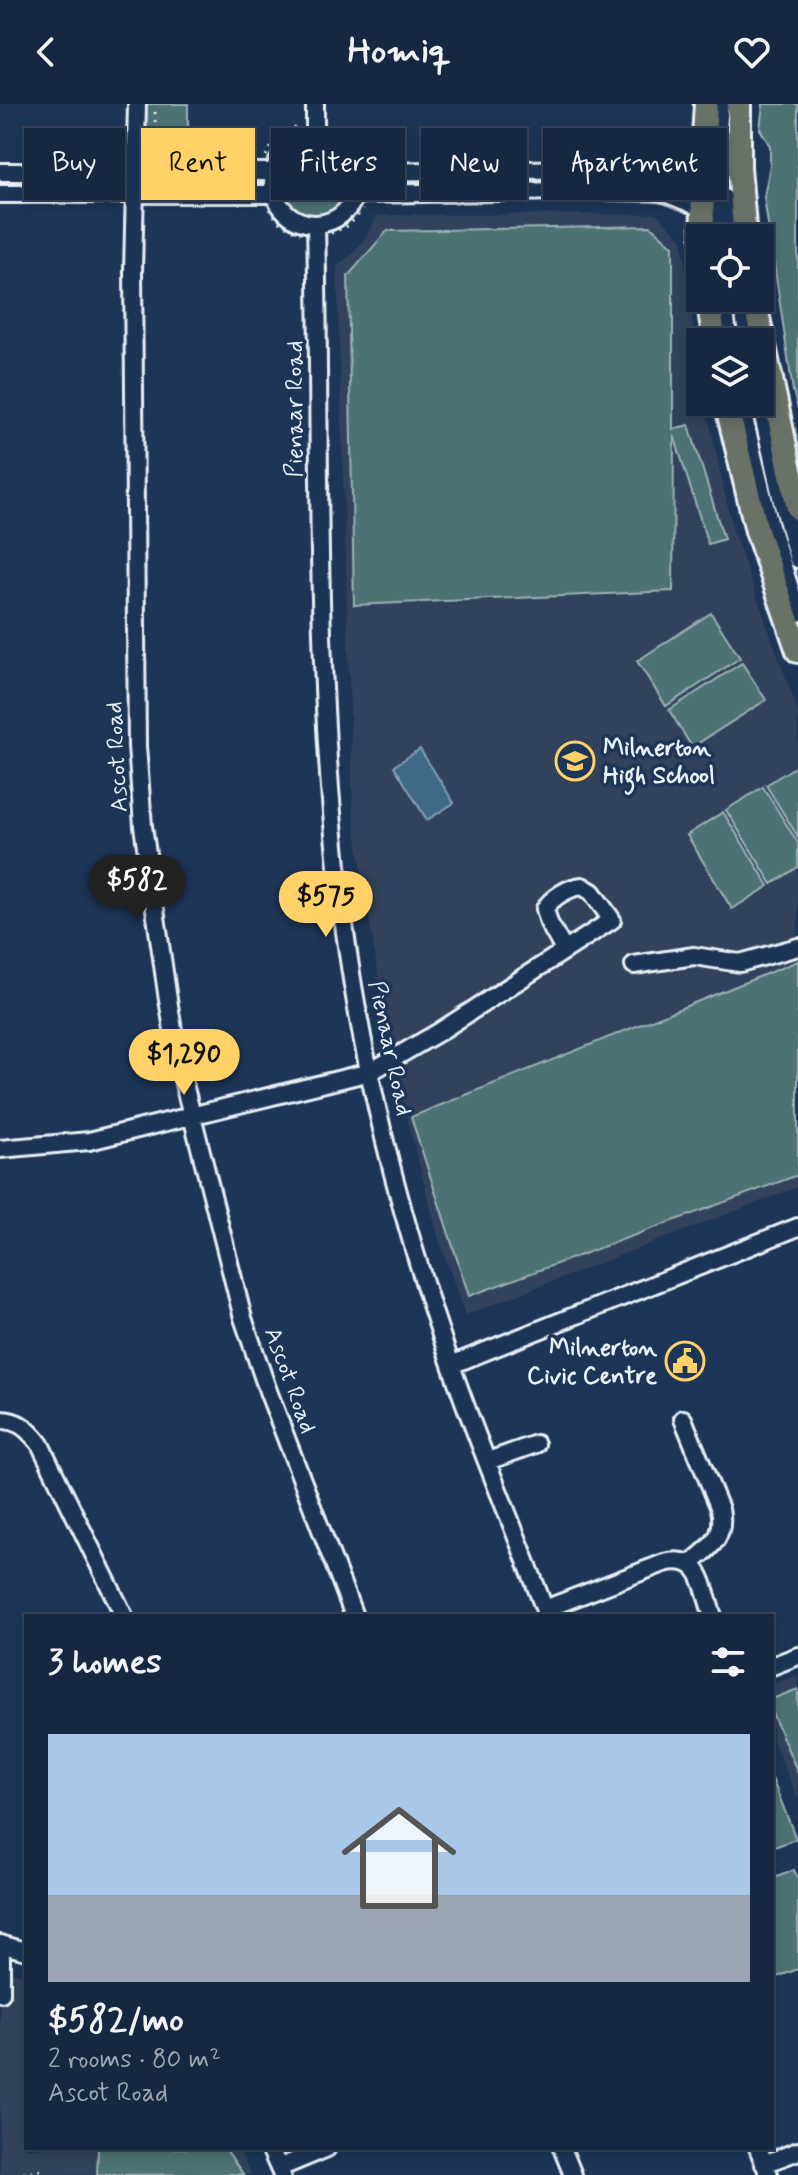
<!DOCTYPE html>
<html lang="en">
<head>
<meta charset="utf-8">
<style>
  body { margin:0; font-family:Mynerve,sans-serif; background:#1f3048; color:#f1f3f6; height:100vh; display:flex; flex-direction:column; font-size:30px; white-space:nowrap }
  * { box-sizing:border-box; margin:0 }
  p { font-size:26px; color:#9ea6b1 }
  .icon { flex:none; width:44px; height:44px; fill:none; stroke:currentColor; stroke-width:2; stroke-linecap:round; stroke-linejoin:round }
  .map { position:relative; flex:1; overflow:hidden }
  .panel { position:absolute; left:24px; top:1510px; width:750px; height:536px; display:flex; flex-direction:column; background:#162841; border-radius:0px; box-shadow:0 4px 12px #0003,0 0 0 2px #35445a }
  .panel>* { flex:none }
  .banner { position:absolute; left:24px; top:24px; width:750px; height:72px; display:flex; gap:16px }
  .controls { position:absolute; left:686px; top:120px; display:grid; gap:16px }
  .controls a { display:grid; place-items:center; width:88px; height:88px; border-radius:0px; background:#162841; box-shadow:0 4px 12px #0003,0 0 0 2px #35445a; font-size:40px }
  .price { position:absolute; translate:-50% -68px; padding:0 18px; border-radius:28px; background:#ffd166; color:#111; font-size:26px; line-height:52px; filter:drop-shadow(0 2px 4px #0008) }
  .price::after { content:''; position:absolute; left:50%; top:48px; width:24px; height:18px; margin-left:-12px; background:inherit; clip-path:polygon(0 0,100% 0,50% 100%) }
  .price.active { background:#222; color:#fff }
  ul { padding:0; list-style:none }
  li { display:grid; align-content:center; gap:16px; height:424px; padding:0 24px }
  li+li { border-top:2px solid #35445a }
  li span { display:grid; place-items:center; height:248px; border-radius:0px; color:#555 }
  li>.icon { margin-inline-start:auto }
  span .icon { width:144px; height:144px; fill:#fffc; stroke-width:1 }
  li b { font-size:34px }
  h2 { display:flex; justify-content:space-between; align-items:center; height:96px; padding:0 24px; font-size:34px }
  .tag { padding:0 28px; border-radius:0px; background:#162841; box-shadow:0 4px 12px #0003,0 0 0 2px #35445a; font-size:28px; line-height:72px }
  .tag.active { background:#ffd166; color:#111 }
  header { display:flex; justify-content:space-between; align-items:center; height:104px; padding:0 24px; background:#162841; font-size:36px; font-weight:700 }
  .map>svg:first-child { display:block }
  .built { fill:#30435c }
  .green { fill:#4e7273; stroke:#9bb2b6; stroke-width:2 }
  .water { fill:#406988; stroke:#839fb5; stroke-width:2 }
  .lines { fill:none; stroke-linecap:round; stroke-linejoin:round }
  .minor-casing { stroke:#e8f1f8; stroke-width:22 }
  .major-casing { stroke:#e8f1f8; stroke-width:28 }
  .path { stroke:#e8f1f8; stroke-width:3; stroke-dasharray:2 6; stroke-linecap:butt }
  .minor { stroke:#1d3557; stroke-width:16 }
  .major { stroke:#697266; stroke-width:22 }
  .labels { text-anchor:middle; stroke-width:7; stroke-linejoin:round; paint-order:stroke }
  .street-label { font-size:24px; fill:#e8f1f8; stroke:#1d3557 }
  .poi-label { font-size:24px; font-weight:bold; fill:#e8f1f8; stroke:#1d3557; text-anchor:start }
</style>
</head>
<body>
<header><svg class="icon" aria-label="back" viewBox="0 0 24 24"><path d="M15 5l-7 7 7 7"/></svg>Homiq<svg class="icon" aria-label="heart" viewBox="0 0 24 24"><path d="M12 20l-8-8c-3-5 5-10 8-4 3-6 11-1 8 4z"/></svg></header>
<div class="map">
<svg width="798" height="2071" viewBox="0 0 798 2071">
  <rect width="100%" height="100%" fill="#1d3557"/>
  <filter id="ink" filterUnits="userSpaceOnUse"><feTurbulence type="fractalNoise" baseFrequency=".0125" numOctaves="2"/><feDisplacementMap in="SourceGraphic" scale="16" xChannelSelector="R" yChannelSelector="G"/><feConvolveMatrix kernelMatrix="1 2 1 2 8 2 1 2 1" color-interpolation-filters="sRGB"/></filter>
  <g filter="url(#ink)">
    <!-- built -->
    <path class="built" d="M657,110L682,135L700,275V298H705L733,427L798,607V1083L465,1211L439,1136L395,969L403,960L402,950L396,941L388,937L353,708L337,162L353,149L368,130L378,111Z
      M798,1571V1695L772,1634V1580Z
      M0,1866L26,1872V2044H238L252,2071H0Z"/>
    <!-- green -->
    <path class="green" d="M137,0H188V66L137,67Z
      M763,0H798V305L793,287L764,93L770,61V42L760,25Z
      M283 78a32 32 0 1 1 64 0a32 32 0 1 1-64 0Z
      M692,70L693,99L368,92V75Z
      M253,76V83L0,84V77Z
      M651,122L673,142V325L689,321L724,435L708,440L674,331L673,487L354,501L348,172L387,127Z
      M711,509L740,554L666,602L637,557Z
      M742,559L766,596L692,643L669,606Z
      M798,661V733L766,681Z
      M763,683L798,739V763L772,780L726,706Z
      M723,708L769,782L732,805L687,731Z
      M798,857V1071L469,1192L411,1013Z
      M798,1585V1669L772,1609V1595Z
      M772,1674L796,1735L772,1744Z
      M794,1766L798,1775V1865L772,1875V1775Z
      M98,2044H225L243,2070L97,2071Z"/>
    <!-- water -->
    <path class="water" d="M420,645L454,699L427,716L394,662Z"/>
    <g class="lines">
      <!-- minor casing -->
      <g class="minor-casing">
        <path id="minor" d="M137,0L133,167L137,642L143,722L167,889L178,956L243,1214L268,1287L354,1512
          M273 78a42 42 0 1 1 84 0a42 42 0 1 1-84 0Z
          M315,36V0
          M0,68H274
          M357,68L739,63
          M0,90H275
          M356,90L651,86L668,90L702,104L742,102
          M724,94L731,134
          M316,120C322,383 311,646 357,905C378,1025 411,1144 450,1258C479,1344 516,1427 547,1512
          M716,134L712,104L720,0
          M723,194L729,238
          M742,194L748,238
          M740,298L770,422L798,509
          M760,298L782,397L798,455
          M634,861L694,852L740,859L798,843
          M0,1045L89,1037L370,968L439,928L612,816L592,788L582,782C569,783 551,794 545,805L549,819L564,846
          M451,1261L798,1123
          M683,1315L720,1405C726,1433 711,1443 691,1459
          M0,1316C19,1316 28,1325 40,1340L124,1512
          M488,1357L536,1340
          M545,1505L664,1459C704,1449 702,1484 713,1512
          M772,1562L798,1552
          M0,1840L26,1847
          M1,1840V1889
          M270,2044L282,2071
          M562,2044L573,2071
          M758,2044L769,2071
          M764,2060L798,2047
          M279,2064L327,2044"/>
      </g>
      <!-- major casing -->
      <g class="major-casing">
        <path id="major" d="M739,0V63L745,134
          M703,134L702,63L706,0
          M708,194L715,238
          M754,194L798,404
          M726,298L757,427L798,547"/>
      </g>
      <!-- path -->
      <path class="path" d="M155,8L156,52
        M333,23L348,30L366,50
        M266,52L273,40L298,22
        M269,105L279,118L300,130
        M331,129L348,122L363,106
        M762,143L767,179
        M15,2071L41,2066"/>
      <!-- minor -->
      <use href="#minor" class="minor"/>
      <!-- major -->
      <use href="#major" class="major"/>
    </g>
  </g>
  <!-- icons -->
  <defs>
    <g id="school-ring" transform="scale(2)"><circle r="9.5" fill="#1d3557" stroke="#ffd166" stroke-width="1.5"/><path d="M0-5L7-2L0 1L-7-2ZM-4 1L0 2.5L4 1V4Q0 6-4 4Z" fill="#ffd166"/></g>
    <g id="civic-ring" transform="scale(2)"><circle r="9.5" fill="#1d3557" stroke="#ffd166" stroke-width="1.5"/><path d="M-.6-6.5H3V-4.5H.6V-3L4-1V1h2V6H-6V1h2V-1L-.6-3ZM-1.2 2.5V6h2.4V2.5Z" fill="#ffd166"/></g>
  </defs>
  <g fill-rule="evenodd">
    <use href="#school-ring" x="575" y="657"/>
    <use href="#civic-ring" x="685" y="1257"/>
  </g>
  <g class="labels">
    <!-- street labels -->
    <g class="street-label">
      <text transform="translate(294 305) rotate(-90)" y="8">Pienaar Road</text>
      <text transform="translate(116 653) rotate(-93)" y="8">Ascot Road</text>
      <text transform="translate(391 944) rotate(78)" y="8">Pienaar Road</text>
      <text transform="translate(291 1276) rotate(70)" y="8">Ascot Road</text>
    </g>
    <!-- poi labels -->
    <g class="poi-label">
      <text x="603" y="651">Milnerton<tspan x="603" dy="28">High School</tspan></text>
      <text x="657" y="1251" text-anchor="end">Milnerton<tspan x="657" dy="28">Civic Centre</tspan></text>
    </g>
  </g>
</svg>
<div class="controls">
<a><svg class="icon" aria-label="locate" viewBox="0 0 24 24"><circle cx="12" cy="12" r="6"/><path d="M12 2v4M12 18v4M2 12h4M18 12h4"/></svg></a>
<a><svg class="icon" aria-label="layers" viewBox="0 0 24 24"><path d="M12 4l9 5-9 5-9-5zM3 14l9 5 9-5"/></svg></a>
</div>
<b class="price active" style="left:137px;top:819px">$582</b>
<b class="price" style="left:326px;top:835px">$575</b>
<b class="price" style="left:184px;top:993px">$1,290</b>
<div class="banner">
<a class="tag">Buy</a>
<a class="tag active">Rent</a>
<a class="tag">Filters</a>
<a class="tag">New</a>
<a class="tag">Apartment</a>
</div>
<section class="panel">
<h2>3 homes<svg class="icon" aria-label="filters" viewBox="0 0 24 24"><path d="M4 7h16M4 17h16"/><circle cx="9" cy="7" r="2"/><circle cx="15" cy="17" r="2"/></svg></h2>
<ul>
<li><span style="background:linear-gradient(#a9c7e8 65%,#9aa5b1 0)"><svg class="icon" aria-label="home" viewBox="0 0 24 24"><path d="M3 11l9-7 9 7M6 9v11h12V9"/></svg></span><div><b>$582/mo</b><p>2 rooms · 80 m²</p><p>Ascot Road</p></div></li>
</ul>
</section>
</div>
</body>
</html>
